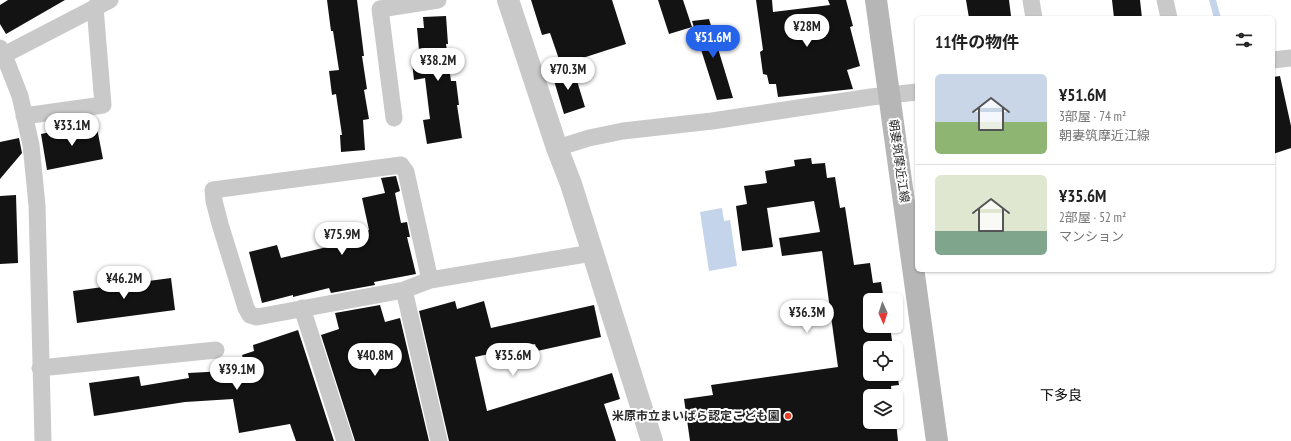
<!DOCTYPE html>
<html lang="ja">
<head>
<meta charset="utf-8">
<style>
  body { margin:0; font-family:"PT Sans Narrow","Noto Sans JP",sans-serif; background:#f2f2f2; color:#222; height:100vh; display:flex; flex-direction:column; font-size:15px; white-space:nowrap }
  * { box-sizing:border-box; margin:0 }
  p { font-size:13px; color:#767676 }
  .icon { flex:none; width:22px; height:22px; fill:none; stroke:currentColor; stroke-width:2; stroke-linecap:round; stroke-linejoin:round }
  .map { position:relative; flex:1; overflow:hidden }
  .side { position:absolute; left:915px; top:16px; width:360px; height:256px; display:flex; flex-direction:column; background:#fff; border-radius:6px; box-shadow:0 1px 3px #0004 }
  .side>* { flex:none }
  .needle { width:26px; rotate:177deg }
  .fabs { position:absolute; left:863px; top:293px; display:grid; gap:8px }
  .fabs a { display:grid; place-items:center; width:40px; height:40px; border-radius:6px; background:#fff; box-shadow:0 1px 3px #0004; font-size:20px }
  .price { position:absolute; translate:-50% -34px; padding:0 9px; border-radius:14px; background:#fff; color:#222; font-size:13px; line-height:26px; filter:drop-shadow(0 1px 2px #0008) }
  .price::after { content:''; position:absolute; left:50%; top:24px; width:12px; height:9px; margin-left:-6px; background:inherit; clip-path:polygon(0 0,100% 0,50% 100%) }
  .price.active { background:#2563eb; color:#fff }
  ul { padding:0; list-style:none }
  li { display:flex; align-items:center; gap:12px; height:100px; padding:0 20px }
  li+li { border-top:1px solid #e0e0e0 }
  li span { display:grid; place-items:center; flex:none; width:112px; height:80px; border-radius:6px; color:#555 }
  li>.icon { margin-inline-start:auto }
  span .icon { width:48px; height:48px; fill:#fffc; stroke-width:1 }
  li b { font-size:17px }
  h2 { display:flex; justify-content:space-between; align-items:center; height:48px; padding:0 20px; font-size:17px }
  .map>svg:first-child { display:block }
  .water { fill:#c4d4eb }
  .building { fill:#131313 }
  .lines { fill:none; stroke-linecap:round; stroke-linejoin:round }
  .minor { stroke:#c9c9c9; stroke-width:17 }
  .tertiary { stroke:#c9c9c9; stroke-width:22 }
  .secondary { stroke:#b6b6b6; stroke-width:22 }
  .poi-dot { fill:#e6402b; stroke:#fff; stroke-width:1.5 }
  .labels { text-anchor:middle; stroke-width:4; stroke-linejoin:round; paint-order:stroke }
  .street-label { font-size:12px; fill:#2c2c2c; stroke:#fff }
  .poi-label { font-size:12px; font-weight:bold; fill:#2c2c2c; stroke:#fff; text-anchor:end }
  .quarter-label { font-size:14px; fill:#000; stroke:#fff }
</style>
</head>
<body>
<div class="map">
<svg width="1291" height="441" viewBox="0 0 1291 441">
  <rect width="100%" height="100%" fill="#fff"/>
  <!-- water -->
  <path class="water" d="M1209,0H1216L1221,18H1214Z
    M722,208L724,221L730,220L737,266L709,271L700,212Z"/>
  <!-- building -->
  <path class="building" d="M8,0H65L6,34L0,24V5Z
    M327,0H357L364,56H362L367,89L364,90L369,119L363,120L365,150L341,152L340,135H342L336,94L332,95L329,71L339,70L333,31H331Z
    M531,0H612L626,44L561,65L550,33L542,35Z
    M658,0H683L692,27L669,34Z
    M756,0H772L773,12L830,5L828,0H846L853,26L850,27L860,66L847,70L853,89L778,97L776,84H769L767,75L763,74L760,52L763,50Z
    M966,0H1009L1011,16L998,18H969Z
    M1112,0H1140L1142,18H1114Z
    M446,16L448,44H446L451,81H456L459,105H457L462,138L427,144L423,120L430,119L425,78L414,80L412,62L420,61L417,28H424L423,17Z
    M709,19L733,98L717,100L692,21Z
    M573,68L585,107L564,114L552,74Z
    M1280,76L1291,126V148L1273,154V77Z
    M96,123L103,159L47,170L41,134Z
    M19,138L22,153L0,179V142Z
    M811,158L812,164L825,163L827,178L835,177L840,208L845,207L854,265L870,263L873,283L881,282L884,300H870V326H890L893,348H870V374H896V367L899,385L891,386L892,396H870V422H896L898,441H690L684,399L713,395L711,385L838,367L822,251L782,256L779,238L820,232L814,201L767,208L773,247L742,251L736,206L747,204L744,186L767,183L765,171L795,166L794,160Z
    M396,176L400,191L395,193L401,223L407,222L410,237H407L416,274L374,282L375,285L331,293L329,288L293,297V295L262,303L249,252L277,245L281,258L327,247L333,245L332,241L367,234V231L369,230L362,198L385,193L381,178Z
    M16,195L18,263L0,264V196Z
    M171,278L175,310L77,323L73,291Z
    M455,301L457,309L484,301L491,328L594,305L601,337L537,351L535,344L475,357L487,411L612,373L620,399L604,404L616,441H449L419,311Z
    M380,305L385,322L400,318L429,441H355L321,335L339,329L335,313Z
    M298,330L334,441H296L290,424L239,433L233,399L185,402L94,416L89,383L139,376L141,386L189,378L188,373L226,371L245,364L242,355L254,351L253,345Z"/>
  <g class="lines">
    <!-- minor -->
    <path class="minor" d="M1031,0L1034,18
      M1165,0L1169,18
      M0,48L4,55L20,96L31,145L37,205L43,441
      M4,55L110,0
      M1273,60L1291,58
      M24,116L103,105L95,7
      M394,118L380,9L438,0
      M557,148L589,138L623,131L712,121L871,97L917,92
      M430,280L406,172L401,165L213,190L214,201L220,224L246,308L250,315L257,317L404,290L430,280L592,253
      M404,290L439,441
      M302,308L345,441
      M40,368L216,350"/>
    <!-- tertiary -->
    <path class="tertiary" d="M508,0L557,148L571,184L652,441"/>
    <!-- secondary -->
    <path class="secondary" d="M876,0L937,441"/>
  </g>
  <!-- markers -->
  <circle class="poi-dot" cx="788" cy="416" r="4"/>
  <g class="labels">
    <!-- street labels -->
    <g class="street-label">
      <text transform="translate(899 161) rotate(82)" y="4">朝妻筑摩近江線</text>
    </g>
    <!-- poi labels -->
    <g class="poi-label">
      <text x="780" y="420">米原市立まいばら認定こども園</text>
    </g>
    <!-- quarter labels -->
    <g class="quarter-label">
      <text x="1061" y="400">下多良</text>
    </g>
  </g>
</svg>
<div class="fabs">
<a><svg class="needle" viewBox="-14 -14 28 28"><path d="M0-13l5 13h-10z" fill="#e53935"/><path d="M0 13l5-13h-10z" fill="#767676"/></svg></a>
<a><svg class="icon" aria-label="locate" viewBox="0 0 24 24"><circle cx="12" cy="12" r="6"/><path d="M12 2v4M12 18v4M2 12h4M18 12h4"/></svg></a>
<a><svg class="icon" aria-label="layers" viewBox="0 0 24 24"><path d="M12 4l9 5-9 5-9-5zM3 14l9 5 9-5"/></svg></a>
</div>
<b class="price" style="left:807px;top:48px">¥28M</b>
<b class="price active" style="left:713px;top:59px">¥51.6M</b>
<b class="price" style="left:438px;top:82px">¥38.2M</b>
<b class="price" style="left:568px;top:91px">¥70.3M</b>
<b class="price" style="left:72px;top:147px">¥33.1M</b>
<b class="price" style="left:342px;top:256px">¥75.9M</b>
<b class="price" style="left:124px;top:300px">¥46.2M</b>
<b class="price" style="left:807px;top:334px">¥36.3M</b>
<b class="price" style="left:375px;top:377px">¥40.8M</b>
<b class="price" style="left:513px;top:377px">¥35.6M</b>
<b class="price" style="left:237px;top:391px">¥39.1M</b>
<section class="side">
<h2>11件の物件<svg class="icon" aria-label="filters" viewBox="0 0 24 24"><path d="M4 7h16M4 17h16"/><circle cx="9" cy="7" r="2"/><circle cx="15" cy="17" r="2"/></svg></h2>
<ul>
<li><span style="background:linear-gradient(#c9d6e8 60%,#8fb573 0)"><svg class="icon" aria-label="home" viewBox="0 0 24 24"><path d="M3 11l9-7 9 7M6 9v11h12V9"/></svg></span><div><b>¥51.6M</b><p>3部屋 · 74 m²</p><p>朝妻筑摩近江線</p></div></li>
<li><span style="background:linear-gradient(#dfe7d0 70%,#7fa58c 0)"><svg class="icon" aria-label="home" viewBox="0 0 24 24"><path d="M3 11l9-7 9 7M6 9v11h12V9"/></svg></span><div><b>¥35.6M</b><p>2部屋 · 52 m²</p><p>マンション</p></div></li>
</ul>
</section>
</div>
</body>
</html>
